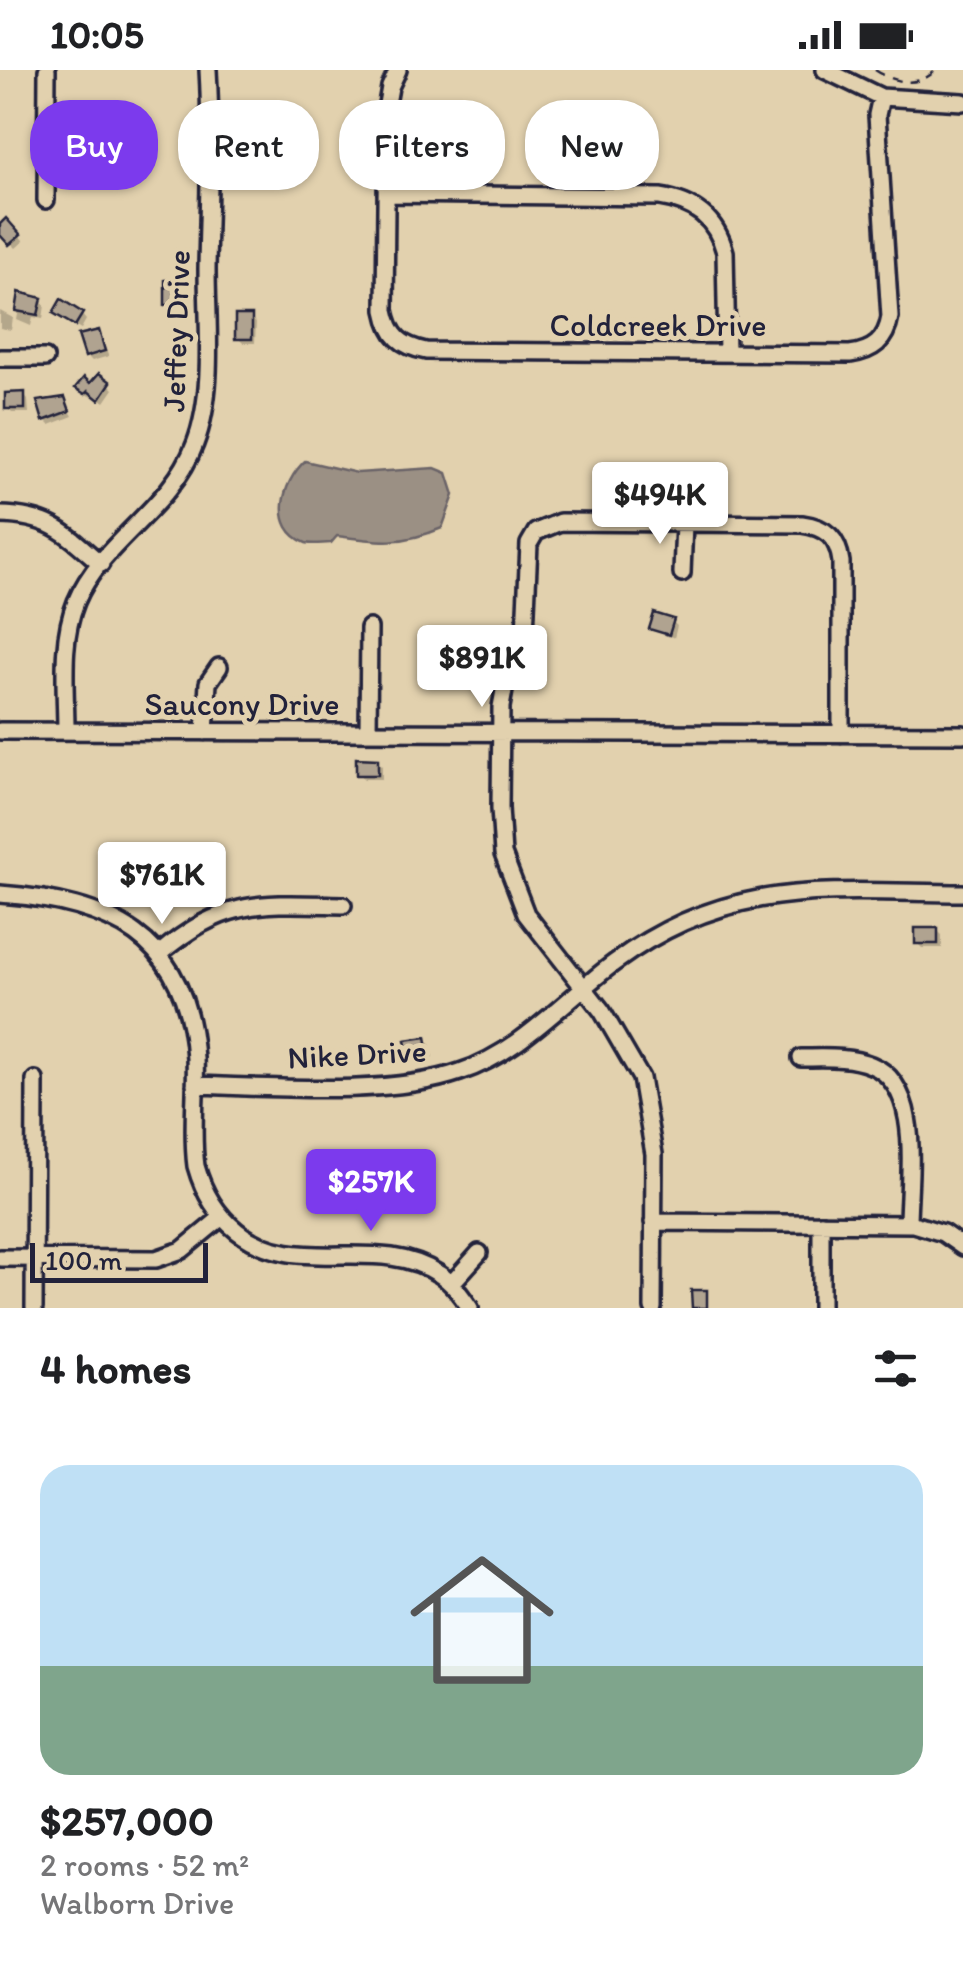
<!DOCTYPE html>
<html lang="en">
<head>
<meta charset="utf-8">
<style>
  body { margin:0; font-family:Itim,sans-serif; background:#f2f2f2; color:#202124; height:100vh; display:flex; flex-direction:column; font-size:38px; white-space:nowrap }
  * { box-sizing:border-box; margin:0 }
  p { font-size:32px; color:#757577 }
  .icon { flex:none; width:55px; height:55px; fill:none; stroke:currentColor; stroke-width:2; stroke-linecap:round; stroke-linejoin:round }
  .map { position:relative; height:1238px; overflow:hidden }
  .side { display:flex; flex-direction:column; background:#fff; flex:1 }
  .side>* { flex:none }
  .top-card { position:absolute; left:30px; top:30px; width:905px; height:90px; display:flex; gap:20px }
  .scale { position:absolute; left:30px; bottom:25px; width:178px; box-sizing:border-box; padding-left:10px; border:5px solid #22223b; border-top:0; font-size:28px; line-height:35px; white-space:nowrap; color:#22223b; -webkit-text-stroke:8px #e2d1ae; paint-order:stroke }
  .price { position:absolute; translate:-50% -85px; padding:0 22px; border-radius:10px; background:#fff; color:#222; font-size:32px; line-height:65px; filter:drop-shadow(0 2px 5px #0008) }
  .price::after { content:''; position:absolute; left:50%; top:60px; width:30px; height:22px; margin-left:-15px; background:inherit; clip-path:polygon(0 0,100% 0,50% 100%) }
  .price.active { background:#7c3aed; color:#fff }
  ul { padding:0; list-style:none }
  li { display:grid; align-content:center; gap:20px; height:530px; padding:0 40px }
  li+li { border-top:2px solid #e0e0e0 }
  li span { display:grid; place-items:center; height:310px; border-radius:30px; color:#555 }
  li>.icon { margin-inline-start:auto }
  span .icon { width:180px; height:180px; fill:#fffc; stroke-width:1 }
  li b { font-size:42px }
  h2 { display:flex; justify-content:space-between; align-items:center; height:120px; padding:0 40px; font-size:42px }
  .pill { padding:0 35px; border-radius:40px; background:#fff; box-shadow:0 2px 8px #0004; font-size:35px; line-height:90px }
  .pill.active { background:#7c3aed; color:#fff }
  .status { display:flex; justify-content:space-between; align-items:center; height:70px; padding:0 50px; background:#fff; direction:ltr }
  .status svg { height:28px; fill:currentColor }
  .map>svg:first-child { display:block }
  .water { fill:#9b9084; stroke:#6b6467; stroke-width:2.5 }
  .shadow { fill:#0003 }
  .building { fill:#b0a390; stroke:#22223b; stroke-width:2.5 }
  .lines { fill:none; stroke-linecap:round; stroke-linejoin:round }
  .minor-casing { stroke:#22223b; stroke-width:22 }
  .path { stroke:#22223b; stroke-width:2.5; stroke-dasharray:10 8; stroke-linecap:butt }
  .minor { stroke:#e2d1ae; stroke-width:15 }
  .labels { text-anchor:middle; stroke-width:10; stroke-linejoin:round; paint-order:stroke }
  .street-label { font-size:32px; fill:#22223b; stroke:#e2d1ae }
</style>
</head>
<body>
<div class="status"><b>10:05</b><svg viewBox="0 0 49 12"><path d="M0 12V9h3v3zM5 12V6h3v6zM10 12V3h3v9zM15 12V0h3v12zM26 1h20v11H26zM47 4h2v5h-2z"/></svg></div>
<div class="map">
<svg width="963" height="1238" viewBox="0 0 963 1238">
  <rect width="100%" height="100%" fill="#e2d1ae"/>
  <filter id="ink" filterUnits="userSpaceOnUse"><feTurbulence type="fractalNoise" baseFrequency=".01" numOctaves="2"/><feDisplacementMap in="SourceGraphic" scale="20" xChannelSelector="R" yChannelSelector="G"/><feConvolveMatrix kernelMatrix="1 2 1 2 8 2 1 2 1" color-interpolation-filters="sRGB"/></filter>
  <g filter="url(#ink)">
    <!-- water -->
    <path class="water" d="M305,391L357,403L435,398L447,403L454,425L442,458C402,475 380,472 337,466L331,473C323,473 313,475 306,473C269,458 282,412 305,391Z"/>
    <!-- shadow -->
    <path class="shadow" d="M430,70L435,75L436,101H423L418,96Z
      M88,78L93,83V100H81L76,95Z
      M6,152L24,171L16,178L0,161Z
      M180,213L184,218V239H172L167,234Z
      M21,226L40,230L45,235L43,249L33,247L31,256L17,250Z
      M0,241L13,248L11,260L0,258Z
      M82,245L86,250L81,259L60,247Z
      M251,248L256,253L255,273H243L238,268Z
      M98,262L109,286L92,291L87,286Z
      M109,314L114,319L105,332L94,324L91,327L82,322L90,316Z
      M24,325L28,330L29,343H12L7,338Z
      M64,330L73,346L50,355L45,350Z
      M672,551L677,556L674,568L652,558Z
      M377,691L382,696V709H364L359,704Z
      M937,860L942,865V878H922L917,873Z
      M426,969L430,974L433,987L415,990L411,985Z"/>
    <!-- building -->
    <path class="building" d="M415,67H432V97L416,98Z
      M74,76H89V96H74Z
      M6,148L21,165L9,175L0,165V154Z
      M165,210H181L180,235H165Z
      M19,222L42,228L38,245L16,241Z
      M61,229L83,243L75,256L53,243Z
      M235,245H252V269H235Z
      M99,260L105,281L85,287L78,265Z
      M99,303L111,312L99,330L88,321L85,324L75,318L84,307L90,313Z
      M25,322V339H5V323Z
      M65,327L70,341L43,351L37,331Z
      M654,543L674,549L669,565L649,559Z
      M356,688L378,689V705H356Z
      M915,858H938V874H915Z
      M426,967L429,982L408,986L405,970Z
      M691,1220H707V1238H692Z"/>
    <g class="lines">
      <!-- minor casing -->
      <g class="minor-casing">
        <path id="minor" d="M398,0L390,17L387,34L385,240C390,266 401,276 426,281L850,284C873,281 886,271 890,247L877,45L881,27
          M825,0L881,27L963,32
          M386,124L660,127C694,132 716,148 725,182L727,283
          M46,130L47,0
          M0,288H45
          M0,445C50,446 65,462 101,494
          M682,503L684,453
          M0,661L963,664
          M66,661C66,619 60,571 76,532C102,470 171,439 195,374C215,322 207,255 207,199C208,133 212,66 208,0
          M205,662L208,613L219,597
          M368,662L369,558
          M0,824C109,832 187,866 195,988C197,1024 191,1060 196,1096C203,1121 216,1144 237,1161C297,1209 377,1163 439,1204C452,1212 461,1225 470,1238
          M159,884C226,828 260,833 343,835
          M801,988C824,988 849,986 871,995C924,1016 908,1108 908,1154
          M195,1015C271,1017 389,1027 460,1002C521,982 564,930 614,893C729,807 829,822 963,823
          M653,1152L913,1154L943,1163L963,1177
          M0,1188L156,1189L182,1180L222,1147
          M452,1213L479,1183
          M34,1238L35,1010
          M653,1238L654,1084L641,1008L602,941L526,844L503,784L500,738L501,637L505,615L525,563L529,474L536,462L560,452L802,454C826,457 838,468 841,492V664
          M821,1238V1153"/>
      </g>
      <!-- path -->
      <path class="path" d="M875,0C895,13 919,18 936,0"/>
      <!-- minor -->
      <use href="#minor" class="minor"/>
    </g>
  </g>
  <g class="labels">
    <!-- street labels -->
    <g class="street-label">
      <text x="658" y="266">Coldcreek Drive</text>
      <text transform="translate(176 261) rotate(-88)" y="11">Jeffey Drive</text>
      <text x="242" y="645">Saucony Drive</text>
      <text transform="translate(357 984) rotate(-3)" y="11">Nike Drive</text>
    </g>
  </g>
</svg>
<div class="scale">100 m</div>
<b class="price" style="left:660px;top:477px">$494K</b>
<b class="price" style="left:482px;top:640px">$891K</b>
<b class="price" style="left:162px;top:857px">$761K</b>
<b class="price active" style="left:371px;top:1164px">$257K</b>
<div class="top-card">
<a class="pill active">Buy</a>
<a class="pill">Rent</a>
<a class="pill">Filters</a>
<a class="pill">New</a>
</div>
</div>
<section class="side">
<h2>4 homes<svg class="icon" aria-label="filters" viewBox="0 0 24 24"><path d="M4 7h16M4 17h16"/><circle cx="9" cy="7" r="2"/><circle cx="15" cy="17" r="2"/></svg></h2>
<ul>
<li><span style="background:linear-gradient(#bfe0f5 65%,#7fa58c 0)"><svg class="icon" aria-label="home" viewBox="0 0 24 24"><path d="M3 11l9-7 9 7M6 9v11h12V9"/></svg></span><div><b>$257,000</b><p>2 rooms · 52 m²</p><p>Walborn Drive</p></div></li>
</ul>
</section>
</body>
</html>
